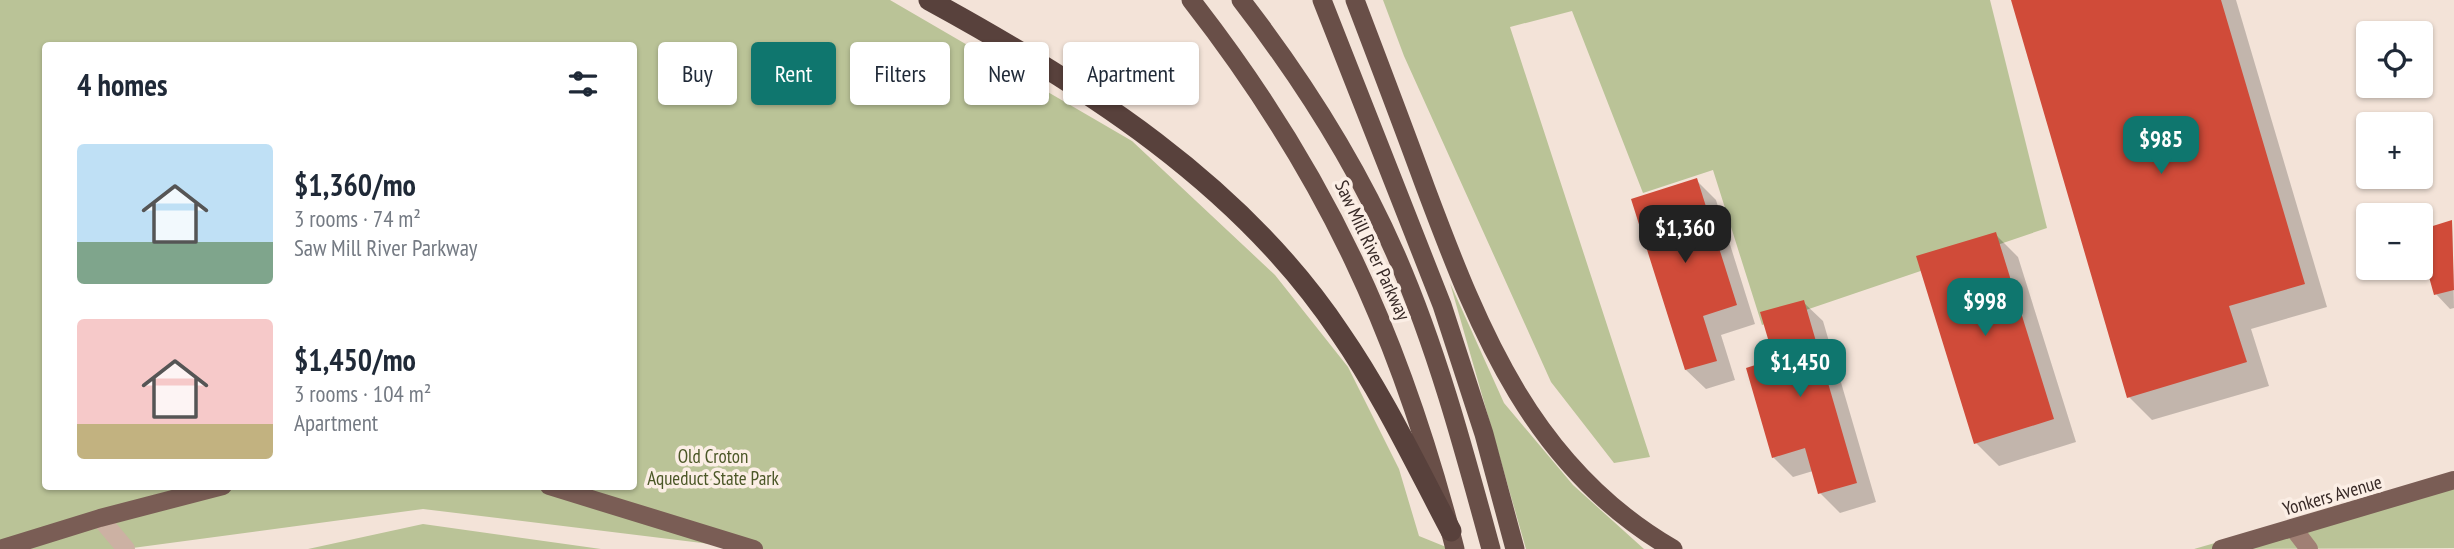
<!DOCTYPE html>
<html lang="en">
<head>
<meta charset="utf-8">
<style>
  body { margin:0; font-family:"PT Sans Narrow",sans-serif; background:#f2f2f3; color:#1f2937; height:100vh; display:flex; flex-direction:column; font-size:26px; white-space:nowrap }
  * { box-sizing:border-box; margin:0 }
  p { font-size:23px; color:#747a83 }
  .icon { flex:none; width:38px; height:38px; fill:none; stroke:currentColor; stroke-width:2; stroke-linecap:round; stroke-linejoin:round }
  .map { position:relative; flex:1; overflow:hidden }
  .details { position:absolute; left:42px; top:42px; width:595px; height:448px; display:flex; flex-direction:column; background:#fff; border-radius:7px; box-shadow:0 2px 5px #0004 }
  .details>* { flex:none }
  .guide { position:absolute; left:658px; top:42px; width:665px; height:63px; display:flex; gap:14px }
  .fabs { position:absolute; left:2356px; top:21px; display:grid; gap:14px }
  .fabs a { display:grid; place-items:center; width:77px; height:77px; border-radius:7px; background:#fff; box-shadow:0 2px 5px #0004; font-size:35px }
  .price { position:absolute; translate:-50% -60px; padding:0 16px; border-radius:14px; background:#0f766e; color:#fff; font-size:23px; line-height:46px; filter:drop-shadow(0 2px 4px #0008) }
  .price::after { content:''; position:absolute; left:50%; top:42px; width:21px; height:16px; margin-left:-10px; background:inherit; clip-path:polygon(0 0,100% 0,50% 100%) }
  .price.current { background:#222; color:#fff }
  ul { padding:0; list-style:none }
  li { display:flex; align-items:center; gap:21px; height:175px; padding:0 35px }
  li span { display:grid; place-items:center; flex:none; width:196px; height:140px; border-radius:7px; color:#555 }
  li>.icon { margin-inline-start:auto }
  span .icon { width:84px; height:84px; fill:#fffc; stroke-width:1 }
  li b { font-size:30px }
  h2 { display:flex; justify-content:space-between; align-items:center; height:84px; padding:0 35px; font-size:30px }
  .chip { padding:0 24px; border-radius:7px; background:#fff; box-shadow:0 2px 5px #0004; font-size:24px; line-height:63px }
  .chip.current { background:#0f766e; color:#fff }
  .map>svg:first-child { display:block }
  .green { fill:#bac397; fill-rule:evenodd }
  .shadow { fill:#0003 }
  .building { fill:#d04b39 }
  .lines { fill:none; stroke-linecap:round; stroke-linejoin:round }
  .minor { stroke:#ccb1a3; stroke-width:18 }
  .secondary { stroke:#a07f74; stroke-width:18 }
  .primary { stroke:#7a5d55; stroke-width:18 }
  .trunk { stroke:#694f48; stroke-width:19 }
  .motorway { stroke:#58413c; stroke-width:21 }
  .labels { text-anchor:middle; stroke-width:7; stroke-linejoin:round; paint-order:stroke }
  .street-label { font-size:19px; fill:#372926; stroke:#fbeee5 }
  .park-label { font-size:19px; fill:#4b5727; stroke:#fbeee5 }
</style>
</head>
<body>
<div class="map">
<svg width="2454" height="549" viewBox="0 0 2454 549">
  <rect width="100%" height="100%" fill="#f3e3d8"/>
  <!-- green -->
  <path class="green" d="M0,0H890L1132,141L1275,275L1348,367L1399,469L1419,536L1451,549H751L423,509L125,549H0ZM46,46H634V486H46Z
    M1383,0H1990L2047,228L1762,325L1713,170L1643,193L1572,11L1510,27L1650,457L1614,463L1551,382L1404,56Z
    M1450,283L1504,403L1573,485L1644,549H1526Z
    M2454,474V548L2194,549Z
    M423,524L601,549H308Z"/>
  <!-- shadow -->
  <path class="shadow" d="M2013,0H2236L2327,307L2251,329L2269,386L2152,420L2129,397Z
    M1696,180L1716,200L1755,324L1721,335L1735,380L1706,389L1686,370Z
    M2452,222L2454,308L2450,309L2436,294Z
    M1995,234L2018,257L2076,442L1999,466L1976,443Z
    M1803,302L1823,321L1876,502L1840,513L1820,493L1813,471L1793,477L1773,457L1776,360Z"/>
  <!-- building -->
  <path class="building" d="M2011,0H2221L2305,284L2229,306L2247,362L2127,398Z
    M1697,178L1737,305L1703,316L1717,361L1685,370L1631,199Z
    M2452,220L2454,290L2434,295L2420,244V230Z
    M1996,232L2054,419L1974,444L1916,256Z
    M1804,300L1857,483L1818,494L1805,448L1772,458L1746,368L1774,359L1760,312Z"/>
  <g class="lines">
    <!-- minor -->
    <path class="minor" d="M100,518L126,549"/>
    <!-- secondary -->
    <path class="secondary" d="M2293,528L2309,549"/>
    <!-- primary -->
    <path class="primary" d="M549,486L754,549
      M0,549L100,518L223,486
      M2221,549L2454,480"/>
    <!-- trunk -->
    <path class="trunk" d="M1191,0C1326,173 1401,337 1455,549
      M1241,0C1302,79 1356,163 1396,255C1437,349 1464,450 1491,549
      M1322,0L1442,305L1484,434L1515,549
      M1355,0C1379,63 1403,126 1426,189C1480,333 1533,468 1673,549"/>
    <!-- motorway -->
    <path class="motorway" d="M929,0C1083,84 1241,184 1340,333C1383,395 1416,465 1451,531"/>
  </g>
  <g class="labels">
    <!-- street labels -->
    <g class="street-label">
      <text transform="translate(1373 250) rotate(65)" y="7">Saw Mill River Parkway</text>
      <text transform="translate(2332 495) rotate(-16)" y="7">Yonkers Avenue</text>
    </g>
    <!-- park labels -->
    <g class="park-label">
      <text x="713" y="463">Old Croton<tspan x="713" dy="22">Aqueduct State Park</tspan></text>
    </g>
  </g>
</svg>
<div class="fabs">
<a><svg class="icon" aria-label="locate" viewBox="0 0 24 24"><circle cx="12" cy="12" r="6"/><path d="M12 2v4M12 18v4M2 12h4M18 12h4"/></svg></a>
<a>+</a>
<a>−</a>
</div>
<b class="price" style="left:2161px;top:176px">$985</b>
<b class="price current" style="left:1685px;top:265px">$1,360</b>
<b class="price" style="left:1985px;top:338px">$998</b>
<b class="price" style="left:1800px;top:399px">$1,450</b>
<div class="guide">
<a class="chip">Buy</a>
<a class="chip current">Rent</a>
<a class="chip">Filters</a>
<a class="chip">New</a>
<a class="chip">Apartment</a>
</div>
<section class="details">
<h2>4 homes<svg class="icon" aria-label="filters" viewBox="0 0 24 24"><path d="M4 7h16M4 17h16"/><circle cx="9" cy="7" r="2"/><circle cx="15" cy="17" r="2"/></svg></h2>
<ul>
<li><span style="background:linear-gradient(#bfe0f5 70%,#7fa58c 0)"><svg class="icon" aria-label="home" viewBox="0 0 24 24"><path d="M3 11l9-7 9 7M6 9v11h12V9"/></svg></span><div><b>$1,360/mo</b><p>3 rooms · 74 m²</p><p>Saw Mill River Parkway</p></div></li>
<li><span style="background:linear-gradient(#f6c9c9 75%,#c2b280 0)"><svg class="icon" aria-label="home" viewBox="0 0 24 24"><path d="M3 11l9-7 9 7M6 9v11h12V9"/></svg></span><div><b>$1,450/mo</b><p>3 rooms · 104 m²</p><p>Apartment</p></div></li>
</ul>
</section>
</div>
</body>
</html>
